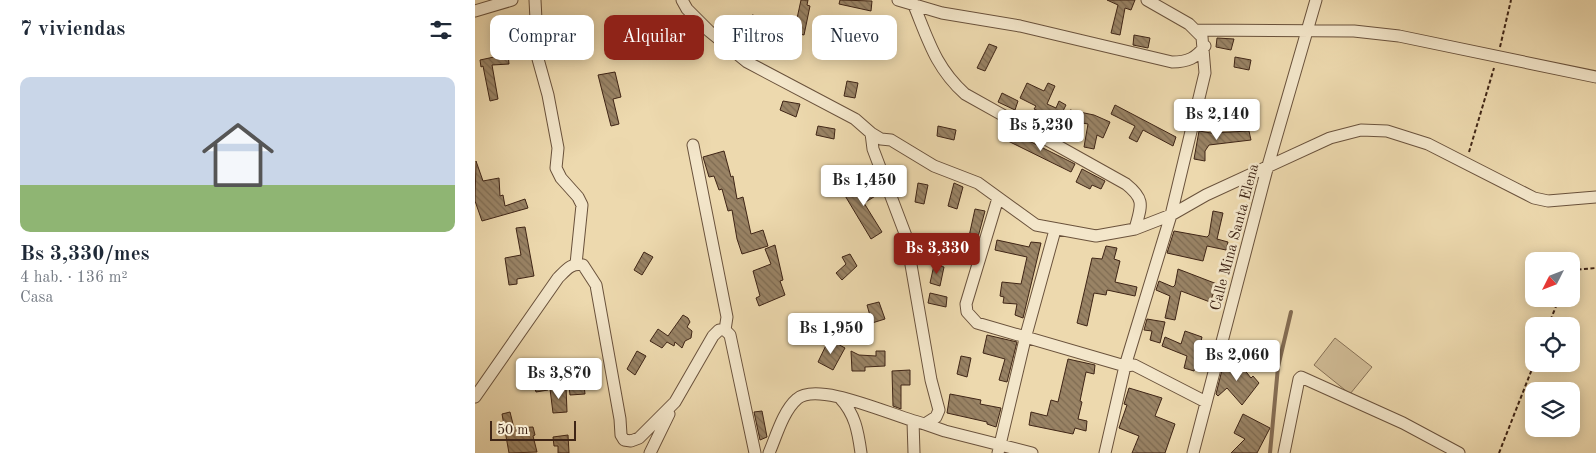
<!DOCTYPE html>
<html lang="es">
<head>
<meta charset="utf-8">
<style>
  body { margin:0; font-family:"Old Standard TT",serif; background:#f2f2f3; color:#1f2937; height:100vh; display:flex; flex-direction:column; font-size:19px; white-space:nowrap }
  * { box-sizing:border-box; margin:0 }
  p { font-size:16px; color:#747a83 }
  .icon { flex:none; width:28px; height:28px; fill:none; stroke:currentColor; stroke-width:2; stroke-linecap:round; stroke-linejoin:round }
  .map { position:relative; flex:1; overflow:hidden }
  .details { display:flex; flex-direction:column; background:#fff; width:475px }
  .details>* { flex:none }
  .hud { position:absolute; left:15px; top:15px; width:475px; height:45px; display:flex; gap:10px }
  .needle { width:32px; rotate:228deg }
  .fabs { position:absolute; left:1050px; top:252px; display:grid; gap:10px }
  .fabs a { display:grid; place-items:center; width:55px; height:55px; border-radius:10px; background:#fff; box-shadow:0 2px 12px #0003; font-size:25px }
  .scale { position:absolute; left:15px; bottom:12px; width:86px; box-sizing:border-box; padding-left:5px; border:2px solid #3f2516; border-top:0; font-size:14px; line-height:18px; white-space:nowrap; color:#3f2516; -webkit-text-stroke:4px #f3e6ca; paint-order:stroke }
  .price { position:absolute; translate:-50% -42px; padding:0 11px; border-radius:5px; background:#fff; color:#222; font-size:16px; line-height:32px; filter:drop-shadow(0 1px 2px #0008) }
  .price::after { content:''; position:absolute; left:50%; top:30px; width:15px; height:11px; margin-left:-8px; background:inherit; clip-path:polygon(0 0,100% 0,50% 100%) }
  .price.active { background:#8f2418; color:#fff }
  ul { padding:0; list-style:none }
  li { display:grid; align-content:center; gap:10px; height:265px; padding:0 20px }
  li+li { border-top:1px solid #e0e1e3 }
  li span { display:grid; place-items:center; height:155px; border-radius:10px; color:#555 }
  li>.icon { margin-inline-start:auto }
  span .icon { width:90px; height:90px; fill:#fffc; stroke-width:1 }
  li b { font-size:21px }
  h2 { display:flex; justify-content:space-between; align-items:center; height:60px; padding:0 20px; font-size:21px }
  .pill { padding:0 18px; border-radius:10px; background:#fff; box-shadow:0 2px 12px #0003; font-size:18px; line-height:45px }
  .pill.active { background:#8f2418; color:#fff }
  main { display:flex; flex:1; min-height:0 }
  .map>svg:first-child { display:block }
  .grass { fill:#cfba94; stroke:#877055 }
  .lines { fill:none; stroke-linecap:round; stroke-linejoin:round }
  .stream { stroke:#846c52; stroke-width:4 }
  .building { fill:url(#building-back-hatch); stroke:#3f2516 }
  .minor-casing { stroke:#6a523c; stroke-width:13 }
  .path { stroke:#3f2516; stroke-width:2; stroke-dasharray:4 2.5; stroke-linecap:butt }
  .minor { stroke:#f3e6ca; stroke-width:11 }
  .labels { text-anchor:middle; stroke-width:5; stroke-linejoin:round; paint-order:stroke }
  .street-label { font-size:15px; fill:#3f2516; stroke:#f3e6ca }
</style>
</head>
<body>
<main>
<section class="details">
<h2>7 viviendas<svg class="icon" aria-label="filters" viewBox="0 0 24 24"><path d="M4 7h16M4 17h16"/><circle cx="9" cy="7" r="2"/><circle cx="15" cy="17" r="2"/></svg></h2>
<ul>
<li><span style="background:linear-gradient(#c9d6e8 70%,#8fb573 0)"><svg class="icon" aria-label="home" viewBox="0 0 24 24"><path d="M3 11l9-7 9 7M6 9v11h12V9"/></svg></span><div><b>Bs 3,330/mes</b><p>4 hab. · 136 m²</p><p>Casa</p></div></li>
</ul>
</section>
<div class="map">
<svg width="1121" height="453" viewBox="0 0 1121 453">
  <defs>
    <pattern id="building-back-hatch" width="6" height="6" patternUnits="userSpaceOnUse" patternTransform="scale(1.25)"><rect width="6" height="6" fill="#998365"/><path d="M-1 5l2 2M0 0l6 6M5-1l2 2" fill="none" stroke="#7e6b52"/></pattern>
  </defs>
  <rect width="100%" height="100%" fill="#edd9ae"/>
  <filter id="stains"><feTurbulence type="fractalNoise" baseFrequency=".004" numOctaves="4"/><feColorMatrix values="0 0 0 0 .2 0 0 0 0 .09 0 0 0 0 .02 0 0 0 .5 -.17"/></filter>
  <radialGradient id="worn" r=".72"><stop offset=".6" stop-color="#630" stop-opacity="0"/><stop offset="1" stop-color="#630" stop-opacity=".3"/></radialGradient>
  <!-- grass -->
  <path class="grass" d="M860,338L897,367L875,394L839,365Z"/>
  <g class="lines">
    <!-- stream -->
    <path class="stream" d="M795,453L803,367L816,312"/>
  </g>
  <!-- building -->
  <path class="building" d="M326,0H333L332,5L335,6L329,35L311,31L313,21L321,23Z
    M365,0L397,1L396,11L364,4Z
    M632,0H660L656,10L650,8L645,35L636,33L643,5Z
    M277,15L287,17L284,32L273,30Z
    M351,33L361,36L358,51L348,49Z
    M659,35L675,38L673,48L658,45Z
    M742,38L759,39L756,50L741,47Z
    M387,41L404,45L403,55L386,51Z
    M514,44L522,47L510,71L502,68Z
    M33,54L34,64L17,65L23,99L15,101L8,66L6,67L5,60Z
    M760,57L776,60L774,70L759,67Z
    M140,72L146,97L138,99L144,124L136,126L123,75Z
    M372,81L383,83L380,98L369,96Z
    M552,83L569,91L573,83L580,86L572,104L581,108L584,101L591,105L588,111L594,114L595,110L619,115L635,122L628,138L622,135L619,149L609,147L613,124L584,119L579,130L571,126L576,117L559,109L561,106L545,98Z
    M527,93L543,101L540,110L523,102Z
    M308,101L325,104L321,117L305,110Z
    M640,105L701,137L698,146L668,130L662,142L654,138L660,126L636,114Z
    M343,126L360,129L359,139L341,135Z
    M463,126L481,130L479,140L462,136Z
    M724,131L736,133L774,131L776,140L734,145L730,151V161L719,159Z
    M536,132L600,164L596,172L533,141Z
    M249,151L256,177L258,176L262,199L268,197L276,234L288,230L293,246L267,254L262,239L257,210L253,211L247,189L244,190L239,176L234,177L228,157Z
    M1,161L8,181L24,178L25,196L28,195L30,206L50,199L53,208L7,221L0,201Z
    M607,169L630,181L626,189L617,185L615,189L601,182Z
    M395,181L402,195L389,203L407,232L396,239L369,194Z
    M443,183L453,185L449,204L440,202Z
    M479,183L488,187L482,209L473,206Z
    M500,209L510,211L499,252L491,250Z
    M738,211L748,213L742,239L753,242L751,250L732,246L728,261L692,253L699,231L732,237L734,235Z
    M50,227L59,276L42,279V284L34,285L30,258L46,255L41,228Z
    M522,240L554,247L556,242L566,243L548,318L540,315L542,304L528,303L529,297L525,296L527,282L546,284L552,257L520,250Z
    M300,245L308,280L305,281L310,295L284,306L281,298L285,296L278,271L296,264L290,249Z
    M631,246L642,248L639,259L645,261L640,282L662,287L660,296L632,290L631,295L619,293L612,326L602,323L617,258L627,259Z
    M169,252L178,257L167,275L159,270Z
    M375,254L382,266L367,280L361,273L371,264L367,257Z
    M459,265L469,267L465,286L455,283Z
    M703,269L742,284L735,302L706,291L700,320L690,318L695,296L681,290L684,281L698,287L700,285Z
    M455,293L472,297L471,307L453,303Z
    M404,302L410,319L397,323L392,305Z
    M208,315L213,318L215,322L212,327L217,331L216,338L210,341L207,348L200,342L199,346L192,342L187,348L175,341L183,329L193,336Z
    M672,319L690,322L685,343L675,340L677,331L669,330Z
    M710,331L727,337L719,371L709,368L712,356L687,346L690,337L706,344Z
    M512,335L542,342L532,382L524,380L530,359L508,353Z
    M354,339L370,348L358,370L343,362Z
    M162,351L171,356L160,375L152,369Z
    M376,351L384,355L401,356V351H410V366L390,367V371H377Z
    M486,356L496,358L492,377L482,374Z
    M593,359L620,365L619,374L611,372L605,401L607,402L603,419L612,421L611,431L600,428L598,434L554,425L556,412L572,416L576,400L583,402Z
    M758,360L766,370L768,368L776,378L778,376L784,383L767,405L752,388L743,396L741,394L747,370Z
    M64,361L73,390L61,392L59,386L49,387L46,363Z
    M435,370V385H426V409L418,406L417,371Z
    M109,385L110,394L95,395L94,386Z
    M91,387L92,412L78,413L75,389Z
    M654,388L687,398L680,416L700,424L690,453H657L664,436L644,428L652,405L649,404Z
    M475,394L506,400L505,404L526,408L521,427L512,424V422L472,413Z
    M287,411L292,437L285,440L279,412Z
    M35,412L39,428L58,427L60,435L58,436L62,452L34,453L27,414Z
    M768,414L795,428L782,453H756L770,439L759,433Z
    M93,435L94,453H83V446H79L78,437Z"/>
  <g class="lines">
    <!-- minor casing -->
    <g class="minor-casing">
      <path id="minor" d="M60,0L63,59L73,95L83,148L81,168L86,178L103,197L107,205L101,264
        M207,0L212,9L234,31L272,62L380,119L396,133
        M423,0L467,13L545,26L697,62C713,62 721,58 730,46
        M438,3C453,39 460,67 490,94L651,184C671,200 666,206 660,229
        M0,11L37,0
        M721,30L879,31L924,36L1121,77
        M218,145L252,317L250,330
        M523,198L491,304L492,312L502,323L650,366L659,365L731,402
        M0,397L83,278C91,270 97,262 108,265L121,285L145,419L146,435L149,440L156,441L164,438L200,402L238,336L244,330H250L255,335L280,453
        M365,398C380,414 383,431 386,453
        M438,421L439,453
        M450,424L470,431L557,453
        M175,453L194,414
        M294,453C301,437 308,411 322,399C343,380 422,418 450,424L461,417L464,410L456,380L431,236L398,149L396,133L406,139L416,140L459,166L503,183L561,225L621,236L660,229L696,215L731,195L855,138L886,130L912,131L953,144L1059,198L1073,201L1121,197
        M523,453L551,335L580,230
        M630,453L650,366L696,215L730,73L727,37L714,24L672,0
        M718,453L792,169L841,0
        M809,453L824,379L826,377L928,423L984,453"/>
    </g>
    <!-- path -->
    <path class="path" d="M1025,47L1036,0
      M994,152L1019,68
      M1096,270L1121,268
      M1073,326L1084,299
      M1024,453L1059,364"/>
    <!-- minor -->
    <use href="#minor" class="minor"/>
  </g>
  <g class="labels">
    <!-- street labels -->
    <g class="street-label">
      <text transform="translate(759 237) rotate(-75)" y="5">Calle Mina Santa Elena</text>
    </g>
  </g>
  <rect width="100%" height="100%" filter="url(#stains)"/>
  <rect width="100%" height="100%" fill="url(#worn)"/>
</svg>
<div class="fabs">
<a><svg class="needle" viewBox="-14 -14 28 28"><path d="M0-13l5 13h-10z" fill="#e53935"/><path d="M0 13l5-13h-10z" fill="#747a83"/></svg></a>
<a><svg class="icon" aria-label="locate" viewBox="0 0 24 24"><circle cx="12" cy="12" r="6"/><path d="M12 2v4M12 18v4M2 12h4M18 12h4"/></svg></a>
<a><svg class="icon" aria-label="layers" viewBox="0 0 24 24"><path d="M12 4l9 5-9 5-9-5zM3 14l9 5 9-5"/></svg></a>
</div>
<div class="scale">50 m</div>
<b class="price" style="left:742px;top:141px">Bs 2,140</b>
<b class="price" style="left:566px;top:152px">Bs 5,230</b>
<b class="price" style="left:389px;top:207px">Bs 1,450</b>
<b class="price active" style="left:462px;top:275px">Bs 3,330</b>
<b class="price" style="left:356px;top:355px">Bs 1,950</b>
<b class="price" style="left:762px;top:382px">Bs 2,060</b>
<b class="price" style="left:84px;top:400px">Bs 3,870</b>
<div class="hud">
<a class="pill">Comprar</a>
<a class="pill active">Alquilar</a>
<a class="pill">Filtros</a>
<a class="pill">Nuevo</a>
</div>
</div>
</main>
</body>
</html>
